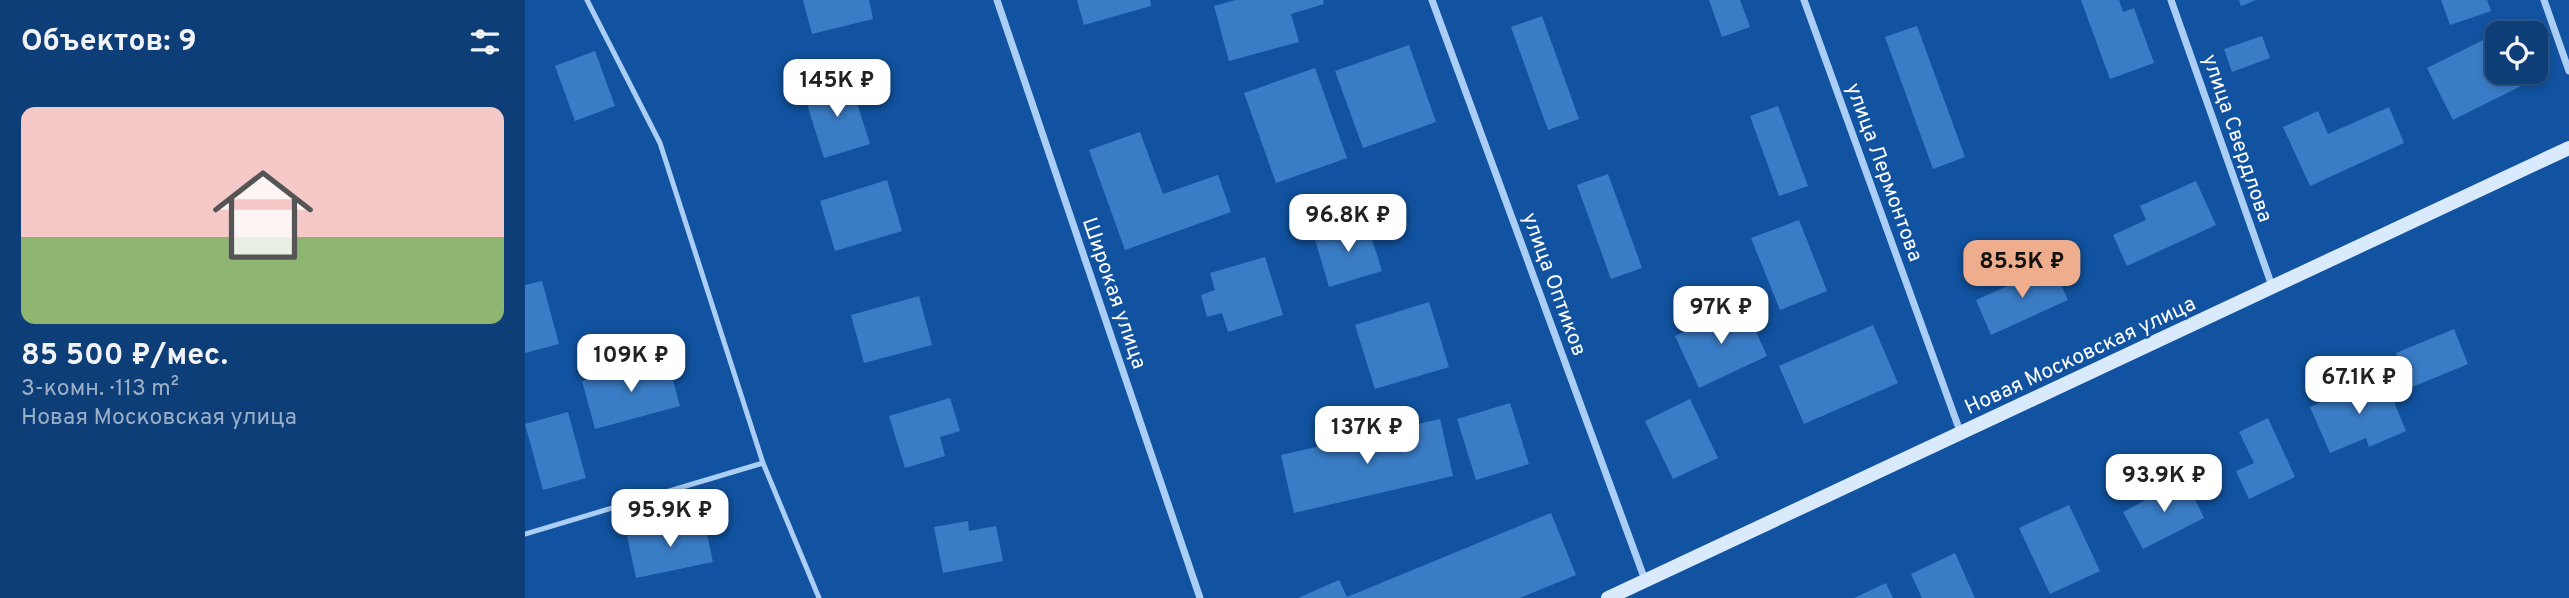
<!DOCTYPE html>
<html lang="ru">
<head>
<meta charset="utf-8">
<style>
  body { margin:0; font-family:Overpass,sans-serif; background:#16457d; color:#f1f3f6; height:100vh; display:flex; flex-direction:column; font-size:26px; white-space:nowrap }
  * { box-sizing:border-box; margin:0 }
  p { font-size:23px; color:#9aaec6 }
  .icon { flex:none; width:38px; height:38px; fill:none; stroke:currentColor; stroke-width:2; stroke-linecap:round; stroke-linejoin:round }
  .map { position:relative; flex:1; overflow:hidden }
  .panel { display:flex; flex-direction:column; background:#0d3e78; width:525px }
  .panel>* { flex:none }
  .fabs { position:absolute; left:1960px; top:21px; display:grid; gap:14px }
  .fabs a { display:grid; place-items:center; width:63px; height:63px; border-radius:14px; background:#0d3e78; box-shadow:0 4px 10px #0003,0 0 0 2px #2d578a; font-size:35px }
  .price { position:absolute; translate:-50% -60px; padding:0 16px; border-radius:14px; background:#fff; color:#222; font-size:23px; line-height:46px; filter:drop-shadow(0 2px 4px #0008) }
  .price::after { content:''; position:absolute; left:50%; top:42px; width:21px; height:16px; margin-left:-10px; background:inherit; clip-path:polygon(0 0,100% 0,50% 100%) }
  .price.current { background:#eead8d; color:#111 }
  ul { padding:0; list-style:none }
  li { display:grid; align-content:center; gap:14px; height:371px; padding:0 21px }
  li span { display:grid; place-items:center; height:217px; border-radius:14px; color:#555 }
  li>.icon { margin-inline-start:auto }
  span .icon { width:126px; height:126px; fill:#fffc; stroke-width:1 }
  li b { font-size:30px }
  h2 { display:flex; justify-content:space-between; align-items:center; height:84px; padding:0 21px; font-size:30px }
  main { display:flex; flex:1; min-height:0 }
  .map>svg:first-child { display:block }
  .building { fill:#3a7dc7 }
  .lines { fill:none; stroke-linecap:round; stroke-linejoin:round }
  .lane { stroke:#aacef5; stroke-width:5 }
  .street { stroke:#aacef5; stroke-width:7 }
  .secondary { stroke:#daeafd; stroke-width:14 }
  .labels { text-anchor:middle; stroke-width:5; stroke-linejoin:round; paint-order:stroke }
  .street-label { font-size:21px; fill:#fff; stroke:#1153a0 }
</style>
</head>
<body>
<main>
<section class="panel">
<h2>Объектов: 9<svg class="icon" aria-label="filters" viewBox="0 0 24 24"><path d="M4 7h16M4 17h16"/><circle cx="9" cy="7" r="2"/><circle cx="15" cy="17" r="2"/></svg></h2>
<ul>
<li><span style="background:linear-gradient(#f6c9c9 60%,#8fb573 0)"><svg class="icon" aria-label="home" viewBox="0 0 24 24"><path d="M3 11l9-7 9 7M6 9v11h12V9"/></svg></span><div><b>85 500 ₽/мес.</b><p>3-комн. · 113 m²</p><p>Новая Московская улица</p></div></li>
</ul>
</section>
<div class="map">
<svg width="2044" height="598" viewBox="0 0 2044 598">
  <rect width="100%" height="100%" fill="#1153a0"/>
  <!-- building -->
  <path class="building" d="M278,0H344L348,19L287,34Z
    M552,0H625L626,6L559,25Z
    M711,0H798L799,4L766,14L774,42L704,61L689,6Z
    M1184,0H1215L1225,27L1197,37Z
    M1556,0H1594L1598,12L1609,8L1629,63L1585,79Z
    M1714,0H1731L1716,6Z
    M1916,0H1962L1966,11L1925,25Z
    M1017,16L1054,119L1023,130L986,27Z
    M1392,26L1440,157L1408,169L1360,37Z
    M1980,29L1982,33H1972V72H2001L2006,81L1928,120L1902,68Z
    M1737,36L1745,58L1707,72L1699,49Z
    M884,45L911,122L838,148L810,71Z
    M70,51L90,106L50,121L30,66Z
    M790,68L822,158L751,183L719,93Z
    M325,81L345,144L299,158L279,95Z
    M1253,106L1283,186L1254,196L1225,116Z
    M1864,107L1879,143L1785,186L1758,127L1793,111L1803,134Z
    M615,132L638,194L693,175L706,212L600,250L564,150Z
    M1083,174L1117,268L1086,279L1052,185Z
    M362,180L377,231L310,251L295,201Z
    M1671,181L1691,225L1602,266L1588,235L1621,220L1615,206Z
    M841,220L857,271L804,287L789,236Z
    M1274,220L1302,291L1255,310L1226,238Z
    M740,257L758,315L703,332L697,313L682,317L676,295L690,290L685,273Z
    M1527,266L1543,300L1466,335L1451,300Z
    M17,281L34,344L0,353V285Z
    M394,296L407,345L339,363L326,315Z
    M904,302L924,367L850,389L830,325Z
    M1218,304L1242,356L1174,388L1150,336Z
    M1348,325L1373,383L1279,424L1254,366Z
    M1929,329L1943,364L1885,388L1871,353Z
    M142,358L155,406L70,429L57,381Z
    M1858,375L1881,431L1844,447L1841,438L1805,453L1785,407Z
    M425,398L435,431L415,437L420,456L380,468L364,416Z
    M1165,399L1193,458L1148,479L1120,421Z
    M985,403L1004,464L951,480L932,419Z
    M43,412L61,478L18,490L0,424Z
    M1743,418L1770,477L1724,499L1711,471L1729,463L1714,432Z
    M915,419L928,476L769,513L756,455Z
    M1660,479L1679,518L1618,549L1598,512Z
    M1544,505L1575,571L1525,594L1494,528Z
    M1026,513L1051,575L995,598H773L814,580L822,597Z
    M179,520L188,562L111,578L102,536Z
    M443,521L444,531L471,526L478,561L418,573L409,527Z
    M1430,553L1450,598H1397L1386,574Z
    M1361,583L1368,598H1329Z"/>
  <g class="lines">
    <!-- lane -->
    <path class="lane" d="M62,0L135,143L238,463L294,598
      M0,534L238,463"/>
    <!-- street -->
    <path class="street" d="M472,0L675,598
      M907,0L1120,580
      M1279,0L1436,434
      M1646,0L1747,286
      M2019,0L2044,71"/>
    <!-- secondary -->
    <path class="secondary" d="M1083,598L2044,148"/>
  </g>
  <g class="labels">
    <!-- street labels -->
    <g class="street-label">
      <text transform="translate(1713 138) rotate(71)" y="7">улица Свердлова</text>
      <text transform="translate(1360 172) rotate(70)" y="7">улица Лермонтова</text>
      <text transform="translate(1030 284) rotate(70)" y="7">улица Оптиков</text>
      <text transform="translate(590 293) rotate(71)" y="7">Широкая улица</text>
      <text transform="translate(1555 355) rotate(-25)" y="7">Новая Московская улица</text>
    </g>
  </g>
</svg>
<div class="fabs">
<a><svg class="icon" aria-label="locate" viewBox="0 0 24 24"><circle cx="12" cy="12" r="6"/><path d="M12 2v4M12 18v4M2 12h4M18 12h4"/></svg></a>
</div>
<b class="price" style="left:312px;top:119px">145K ₽</b>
<b class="price" style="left:823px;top:254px">96.8K ₽</b>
<b class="price current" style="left:1497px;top:300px">85.5K ₽</b>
<b class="price" style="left:1196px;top:346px">97K ₽</b>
<b class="price" style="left:106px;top:394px">109K ₽</b>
<b class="price" style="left:1834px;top:416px">67.1K ₽</b>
<b class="price" style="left:842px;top:466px">137K ₽</b>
<b class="price" style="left:1639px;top:514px">93.9K ₽</b>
<b class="price" style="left:145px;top:549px">95.9K ₽</b>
</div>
</main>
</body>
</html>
